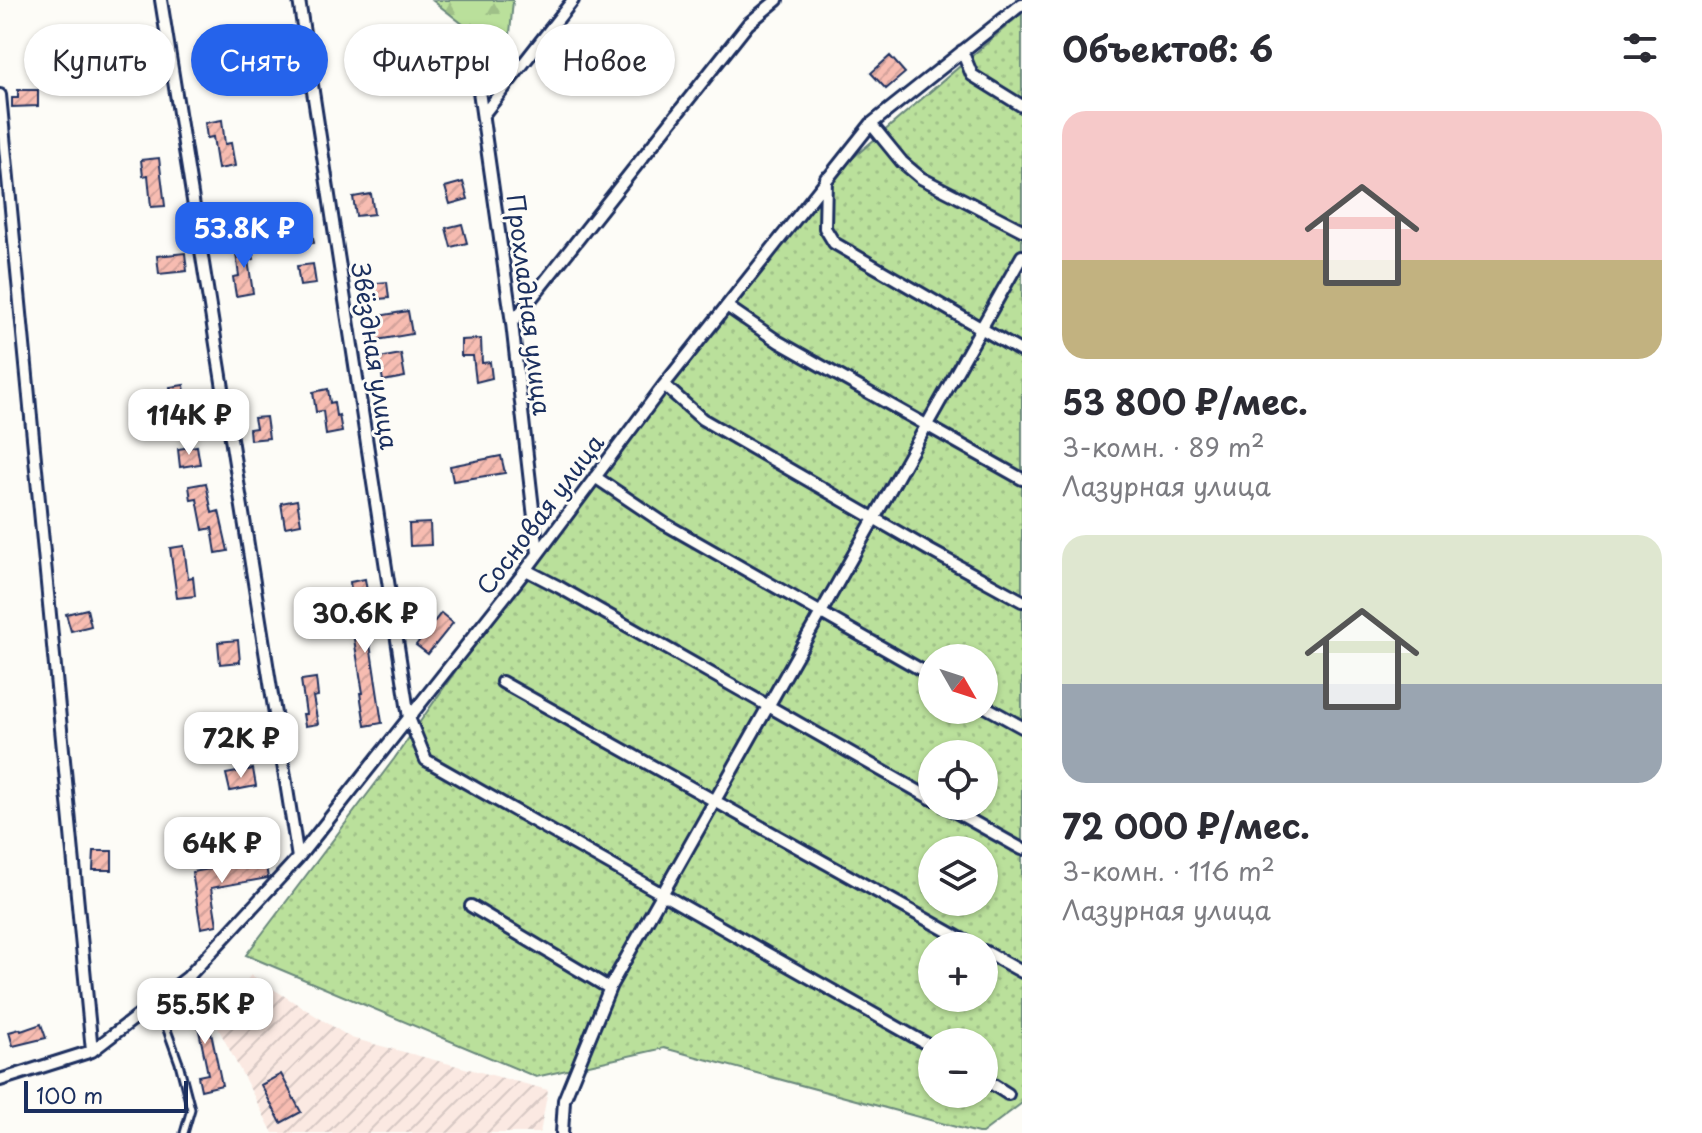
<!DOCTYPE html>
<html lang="ru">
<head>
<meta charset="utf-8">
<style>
  body { margin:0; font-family:"Playpen Sans",sans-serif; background:#f2f2f3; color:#2b2b33; height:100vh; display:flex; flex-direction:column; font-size:30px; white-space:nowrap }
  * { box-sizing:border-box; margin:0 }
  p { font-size:26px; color:#7c7c81 }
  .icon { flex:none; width:44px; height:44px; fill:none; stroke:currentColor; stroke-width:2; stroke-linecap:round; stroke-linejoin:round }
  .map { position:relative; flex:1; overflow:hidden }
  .panel { display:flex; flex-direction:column; background:#fff; width:680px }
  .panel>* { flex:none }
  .guide { position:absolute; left:24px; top:24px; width:760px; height:72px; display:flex; gap:16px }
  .needle { width:52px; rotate:129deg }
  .controls { position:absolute; left:918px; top:644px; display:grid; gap:16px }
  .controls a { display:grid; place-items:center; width:80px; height:80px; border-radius:50%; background:#fff; box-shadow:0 2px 6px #0004; font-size:40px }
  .scale { position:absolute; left:24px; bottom:20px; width:164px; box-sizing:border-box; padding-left:8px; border:4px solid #1b2f5e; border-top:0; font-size:22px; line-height:28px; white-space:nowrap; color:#1b2f5e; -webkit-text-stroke:6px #fdfcf7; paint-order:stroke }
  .price { position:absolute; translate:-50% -68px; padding:0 18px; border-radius:16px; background:#fff; color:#222; font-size:26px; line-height:52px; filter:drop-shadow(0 2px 4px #0008) }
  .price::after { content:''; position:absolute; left:50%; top:48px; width:24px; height:18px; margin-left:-12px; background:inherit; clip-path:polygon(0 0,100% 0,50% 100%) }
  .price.current { background:#2563eb; color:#fff }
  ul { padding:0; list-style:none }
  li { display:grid; align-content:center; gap:16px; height:424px; padding:0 40px }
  li span { display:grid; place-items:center; height:248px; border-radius:24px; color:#555 }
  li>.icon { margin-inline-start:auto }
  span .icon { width:144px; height:144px; fill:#fffc; stroke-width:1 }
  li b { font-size:34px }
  h2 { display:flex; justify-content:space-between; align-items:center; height:96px; padding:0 40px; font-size:34px }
  .chip { padding:0 28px; border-radius:36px; background:#fff; box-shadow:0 2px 6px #0004; font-size:28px; line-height:72px }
  .chip.current { background:#2563eb; color:#fff }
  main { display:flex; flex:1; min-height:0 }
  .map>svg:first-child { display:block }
  .industrial { fill:url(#industrial-furrows) }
  .forest { fill:url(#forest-firs); stroke:#6a887c; stroke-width:2 }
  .park { fill:url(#park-dots); stroke:#6a887c; stroke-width:2; fill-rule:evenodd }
  .building { fill:url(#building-hatch); stroke:#1b2f5e; stroke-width:2 }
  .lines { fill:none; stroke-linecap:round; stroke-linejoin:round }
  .service-casing { stroke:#1b2f5e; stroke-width:11 }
  .minor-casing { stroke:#1b2f5e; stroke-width:16 }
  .service { stroke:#fdfcf7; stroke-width:5 }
  .minor { stroke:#fdfcf7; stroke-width:10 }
  .labels { text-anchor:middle; stroke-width:6; stroke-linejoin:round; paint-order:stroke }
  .street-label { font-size:24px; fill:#1b2f5e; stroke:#fdfcf7 }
</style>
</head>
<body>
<main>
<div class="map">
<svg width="1022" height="1133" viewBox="0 0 1022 1133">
  <defs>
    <pattern id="industrial-furrows" width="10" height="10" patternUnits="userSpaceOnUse" patternTransform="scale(2)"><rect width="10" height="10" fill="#fbe9e2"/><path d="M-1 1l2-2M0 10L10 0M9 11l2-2" fill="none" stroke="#d7c8c4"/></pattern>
    <pattern id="forest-firs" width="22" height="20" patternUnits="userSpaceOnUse" patternTransform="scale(2)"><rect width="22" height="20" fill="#bae09b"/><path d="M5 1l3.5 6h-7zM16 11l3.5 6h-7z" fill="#9fc088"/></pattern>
    <pattern id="park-dots" width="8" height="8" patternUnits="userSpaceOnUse" patternTransform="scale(2)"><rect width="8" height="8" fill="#bae09b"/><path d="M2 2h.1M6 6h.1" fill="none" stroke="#9fc088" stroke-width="1.8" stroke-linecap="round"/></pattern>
    <pattern id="building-hatch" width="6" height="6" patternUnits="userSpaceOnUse" patternTransform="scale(2)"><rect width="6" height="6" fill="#f7bcb1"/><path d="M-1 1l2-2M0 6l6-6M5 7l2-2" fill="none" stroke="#d3a29b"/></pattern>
  </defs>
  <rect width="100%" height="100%" fill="#fdfcf7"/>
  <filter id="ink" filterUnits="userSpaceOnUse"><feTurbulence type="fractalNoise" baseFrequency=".0125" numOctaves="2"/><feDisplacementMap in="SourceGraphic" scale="16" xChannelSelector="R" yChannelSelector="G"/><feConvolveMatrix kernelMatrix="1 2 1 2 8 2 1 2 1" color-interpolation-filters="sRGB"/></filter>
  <g filter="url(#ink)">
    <!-- industrial -->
    <path class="industrial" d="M251,975L351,1038L548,1090L540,1133H273L214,1020Z"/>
    <!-- forest -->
    <path class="forest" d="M432,0H513L509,45L473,32Z"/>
    <!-- park -->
    <path class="park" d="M1022,13V1103L982,1133H978L664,1048L536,1077L246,955L394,759L538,553L840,169ZM932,658H984V710H932ZM932,754H984V806H932ZM932,850H984V902H932ZM932,946H984V998H932ZM932,1042H984V1094H932Z"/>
    <!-- building -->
    <path class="building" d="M890,56L905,73L886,89L871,73Z
      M18,90H38V106L12,107V98H18Z
      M222,120L225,144L231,143L235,166L218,169L213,137L207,138L205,123Z
      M159,158L165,206L151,207L148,175L143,176L141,160Z
      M463,182L468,199L450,204L445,187Z
      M371,194L374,214L356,216L353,197Z
      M462,224L467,243L451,247L446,228Z
      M311,226L314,243L292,246L290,230Z
      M251,244L254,259L248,260L253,293L236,296L233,277L239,276L235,246Z
      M185,253L187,271L159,274L157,256Z
      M313,264L316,284L300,286L297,266Z
      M387,282L389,298L367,300L366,284Z
      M408,311L412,334L371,341L367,318Z
      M481,339L482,363L490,362L492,378L476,382L473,356H461V340Z
      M401,354L405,377L383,381L379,358Z
      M184,385L187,409L174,412L170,387Z
      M328,389L330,403L334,402L336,416L339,415L342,432L326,435L323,411L316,412L313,392Z
      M266,417L269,438L250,440L249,429L256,428L254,418Z
      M197,446L200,464L180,467L178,449Z
      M501,456L505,473L453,481L450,466Z
      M206,483L212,513L219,511L228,551L216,553L212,528L203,530L197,499L191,500L189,486Z
      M297,500L301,524L285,527L281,503Z
      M430,523L431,545L410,546L409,524Z
      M184,546L188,578L193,577L195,596L177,598L170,548Z
      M365,579L368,597L363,598L382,723L365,726L360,693H363L350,615H354L350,582Z
      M87,609L91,626L71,631L66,614Z
      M441,613L453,623L428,654L416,645Z
      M238,640L240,662L220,664L218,642Z
      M316,678L318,696L313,697L318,724L305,726L303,714H306L301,680Z
      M255,733L258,750L235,754L232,737Z
      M253,769L256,786L230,791L226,774Z
      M94,851H112V870H93Z
      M265,860L268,878L211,888L217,925L201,928L192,872Z
      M205,1004L222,1085L201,1090L198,1076L208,1074L197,1021L187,1023L184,1008Z
      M41,1024L46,1038L13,1046L9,1032L20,1029L21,1031Z
      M281,1074L301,1112L281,1123L261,1085Z"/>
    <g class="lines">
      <!-- service casing -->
      <g class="service-casing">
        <path id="service" d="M157,1002L179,1063L191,1109L184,1133"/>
      </g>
      <!-- minor casing -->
      <g class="minor-casing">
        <path id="minor" d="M161,0L298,858
          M299,0L409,718L426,760L932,1047
          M962,51L972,75L1022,106
          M475,63L512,323L538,553
          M0,95L92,1051
          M483,115L573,0
          M871,124L902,162L921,178L1022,230
          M826,178L825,228L834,243L1022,352
          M728,307L779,342L1022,479
          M512,323L748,24L777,0
          M664,385L702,419L929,550L1022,601
          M595,477L665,524L932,676
          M526,570L559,587L932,799
          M502,682L974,946
          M984,706L1022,727
          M945,806L1022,849
          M471,906L609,988
          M984,951L1022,972
          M984,1079L1008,1094
          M0,1080L92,1051L188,977L298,858L526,570L664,385L871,124L1022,4
          M562,1133L564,1100L611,985L1022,256"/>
      </g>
      <!-- service -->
      <use href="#service" class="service"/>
      <!-- minor -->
      <use href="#minor" class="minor"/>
    </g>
  </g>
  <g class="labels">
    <!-- street labels -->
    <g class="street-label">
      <text transform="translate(528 305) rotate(83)" y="8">Прохладная улица</text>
      <text transform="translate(374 356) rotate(81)" y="8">Звёздная улица</text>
      <text transform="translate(541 515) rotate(-53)" y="8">Сосновая улица</text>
    </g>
  </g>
</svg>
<div class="controls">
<a><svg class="needle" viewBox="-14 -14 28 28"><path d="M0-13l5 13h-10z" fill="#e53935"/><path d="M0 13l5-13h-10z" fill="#7c7c81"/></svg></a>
<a><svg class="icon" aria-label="locate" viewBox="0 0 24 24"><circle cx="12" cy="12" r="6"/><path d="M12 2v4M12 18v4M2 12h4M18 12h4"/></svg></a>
<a><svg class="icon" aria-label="layers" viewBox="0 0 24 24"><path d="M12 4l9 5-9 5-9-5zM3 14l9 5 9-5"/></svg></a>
<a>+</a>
<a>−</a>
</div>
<div class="scale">100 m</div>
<b class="price current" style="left:244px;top:270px">53.8K ₽</b>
<b class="price" style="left:189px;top:457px">114K ₽</b>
<b class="price" style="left:365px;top:655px">30.6K ₽</b>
<b class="price" style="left:241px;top:780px">72K ₽</b>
<b class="price" style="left:222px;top:885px">64K ₽</b>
<b class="price" style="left:205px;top:1046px">55.5K ₽</b>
<div class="guide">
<a class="chip">Купить</a>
<a class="chip current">Снять</a>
<a class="chip">Фильтры</a>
<a class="chip">Новое</a>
</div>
</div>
<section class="panel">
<h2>Объектов: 6<svg class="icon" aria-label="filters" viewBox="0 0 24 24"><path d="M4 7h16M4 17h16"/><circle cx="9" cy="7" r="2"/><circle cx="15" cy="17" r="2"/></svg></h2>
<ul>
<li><span style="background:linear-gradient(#f6c9c9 60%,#c2b280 0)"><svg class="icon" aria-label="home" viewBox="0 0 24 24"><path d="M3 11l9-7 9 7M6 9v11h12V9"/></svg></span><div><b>53 800 ₽/мес.</b><p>3-комн. · 89 m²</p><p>Лазурная улица</p></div></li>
<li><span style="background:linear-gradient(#dfe7d0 60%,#9aa5b1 0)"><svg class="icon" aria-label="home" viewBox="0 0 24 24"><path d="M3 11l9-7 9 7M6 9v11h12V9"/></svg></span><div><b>72 000 ₽/мес.</b><p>3-комн. · 116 m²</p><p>Лазурная улица</p></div></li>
</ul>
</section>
</main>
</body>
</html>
